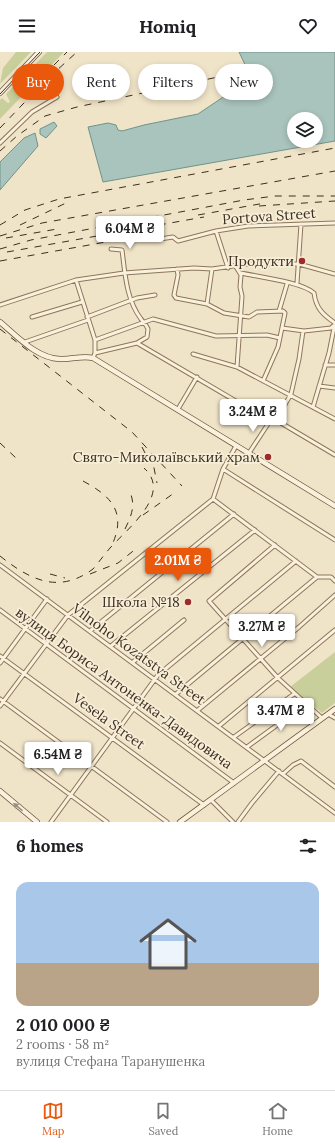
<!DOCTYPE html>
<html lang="en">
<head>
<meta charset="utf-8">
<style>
  body { margin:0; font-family:Lora,serif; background:#f2f2f2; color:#202124; height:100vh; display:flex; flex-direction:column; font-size:15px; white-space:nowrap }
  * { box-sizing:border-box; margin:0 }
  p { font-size:13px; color:#757577 }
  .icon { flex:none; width:22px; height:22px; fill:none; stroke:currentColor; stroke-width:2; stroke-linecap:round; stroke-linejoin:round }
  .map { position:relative; height:770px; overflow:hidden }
  .panel { display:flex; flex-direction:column; background:#fff; flex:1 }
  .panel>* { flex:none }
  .guide { position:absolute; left:12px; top:12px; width:311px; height:36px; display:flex; gap:8px }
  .tools { position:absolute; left:287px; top:60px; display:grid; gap:8px }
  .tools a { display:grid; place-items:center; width:36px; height:36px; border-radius:50%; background:#fff; box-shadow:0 2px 6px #0003; font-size:20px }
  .price { position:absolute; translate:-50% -34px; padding:0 9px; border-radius:4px; background:#fff; color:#222; font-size:13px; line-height:26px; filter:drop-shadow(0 1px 2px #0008) }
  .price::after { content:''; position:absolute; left:50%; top:24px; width:12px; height:9px; margin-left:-6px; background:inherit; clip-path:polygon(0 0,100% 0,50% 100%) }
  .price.on { background:#ea580c; color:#fff }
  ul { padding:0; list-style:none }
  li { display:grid; align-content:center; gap:8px; height:212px; padding:0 16px }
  li span { display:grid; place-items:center; height:124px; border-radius:12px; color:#555 }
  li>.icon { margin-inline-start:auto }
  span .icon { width:72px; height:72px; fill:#fffc; stroke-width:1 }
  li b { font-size:17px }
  h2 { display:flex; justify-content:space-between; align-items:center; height:48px; padding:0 16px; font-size:17px }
  .tag { padding:0 14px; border-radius:18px; background:#fff; box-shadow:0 2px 6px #0003; font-size:14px; line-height:36px }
  .tag.on { background:#ea580c; color:#fff }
  header { display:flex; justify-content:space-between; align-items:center; height:52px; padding:0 16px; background:#fff; font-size:18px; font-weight:700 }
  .tab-bar { display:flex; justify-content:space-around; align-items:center; height:56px; border-top:1px solid #e0e0e0; background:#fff; font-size:11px; color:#757577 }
  .tab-bar a { display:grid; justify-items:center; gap:2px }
  .tab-bar .on { color:#ea580c }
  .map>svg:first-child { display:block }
  .green { fill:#c9cf9b }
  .water { fill:#a9c4bc; stroke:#6f938a; fill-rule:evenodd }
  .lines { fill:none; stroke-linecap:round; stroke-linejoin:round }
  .street-casing { stroke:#8d765c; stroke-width:5 }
  .secondary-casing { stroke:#6f573f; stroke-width:6 }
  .street { stroke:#faf1dc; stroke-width:3 }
  .secondary { stroke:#faf1dc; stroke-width:4.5 }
  .tram { stroke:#3d2e20; stroke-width:1 }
  .rail { stroke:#3d2e20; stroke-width:1; stroke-dasharray:7 7; stroke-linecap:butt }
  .oneway { fill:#9c907e }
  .poi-dot { fill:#9e2a2b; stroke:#f7eed8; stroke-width:1.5 }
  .labels { text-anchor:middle; stroke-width:3.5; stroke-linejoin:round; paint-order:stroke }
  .street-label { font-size:14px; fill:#3d2e20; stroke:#f7eed8 }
  .poi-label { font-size:14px; fill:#3d2e20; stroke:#f7eed8; text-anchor:end }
</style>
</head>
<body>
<header><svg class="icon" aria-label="menu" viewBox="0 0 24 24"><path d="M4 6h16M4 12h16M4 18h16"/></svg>Homiq<svg class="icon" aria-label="heart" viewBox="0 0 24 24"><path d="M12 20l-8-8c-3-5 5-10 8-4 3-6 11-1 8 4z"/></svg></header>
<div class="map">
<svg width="335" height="770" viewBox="0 0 335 770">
  <rect width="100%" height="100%" fill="#f0e4c8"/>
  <!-- green -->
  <path class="green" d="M16,0H31L0,32L3,16Z
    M47,0H64L0,67V48L2,46L8,51L10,50L6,42Z
    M335,600V651L322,661L290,635Z"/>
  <!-- water -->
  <path class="water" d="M239,0H335V89L103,130L88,75L108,71L116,73L118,78L122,79L144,73L198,62L247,29L248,19ZM294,67H316V89H294Z
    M54,70L57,74L46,86L40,82V77Z
    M35,81L38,94L0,138V110L24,86Z"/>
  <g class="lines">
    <!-- street casing -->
    <g class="street-casing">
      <path id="street" d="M0,91L32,60L57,45
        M216,179L228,216
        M160,187L173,185L178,189L216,179L248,174L335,171
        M111,197L122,198C125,221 126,247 141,267C143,270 146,272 148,277L147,285L137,291
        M236,215L241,223L240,235L242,244L237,315
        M177,217L178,223L174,243L176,246L207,252L224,261L249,265L257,260L283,259L285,261L278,295L263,329
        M241,221C259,225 302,230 314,241C316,256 322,262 335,271
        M76,228L95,288V301
        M297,231L301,172
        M207,252L212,217
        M0,253L76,228L124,221L194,216L212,217L247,212H299L335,222
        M279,259L287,232
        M32,265L82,250
        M87,265L137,246L155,243
        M282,276L304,279L331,276L333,274
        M95,288L153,267L216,284L267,283L280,286
        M25,290L88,268
        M193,302L237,315L335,367
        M93,306L95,301L137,291L270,369L276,368L335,403
        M325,313H335
        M319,334L335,336
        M313,355L329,301L335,271
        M178,357L197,325
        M276,368L291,342L299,307L303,279
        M249,401L270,369
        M223,417L335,488
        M213,447L317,525H331L335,529
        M275,493L209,549L278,626L322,666
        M0,513L335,761
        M0,558L234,731
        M90,579L234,462
        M111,594L255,478
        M0,604L204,753
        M133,610L184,568
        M0,611L47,547
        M176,642L317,525
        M0,647L167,770
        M0,654L68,563L213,447L223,417L236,394
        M198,658L299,575L335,543
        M328,662L335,666
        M219,674L335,578
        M234,685L294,642
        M0,691L107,770
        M247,695L306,652
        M283,722L293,713L301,709L335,735
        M211,748L233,770
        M51,770L158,623L296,509
        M238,770L252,751L279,719"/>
    </g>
    <!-- secondary casing -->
    <g class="secondary-casing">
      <path id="secondary" d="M0,41L39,0
        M0,270C17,284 36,306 60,307C71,308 82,303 93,306L335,454
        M0,739L37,770
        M180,770L335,657"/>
    </g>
    <!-- street -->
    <use href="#street" class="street"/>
    <!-- secondary -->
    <use href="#secondary" class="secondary"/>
    <!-- tram -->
    <path class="tram" d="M0,42L40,0"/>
    <!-- rail -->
    <path class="rail" d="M54,13L67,0
      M0,76L45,29L77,0
      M0,99L17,84L45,64L77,55L218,25
      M259,154L335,149
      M198,163L265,151
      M0,173L25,158L59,147L335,96
      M20,173L66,151
      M0,184L42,171L335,119
      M6,186L57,177
      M0,197L31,188L244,148L275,144H335
      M7,200L204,165
      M0,209L156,181
      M0,277L132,380L182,434
      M0,391L16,406
      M142,395L149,409
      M148,403L153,411L157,431
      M83,429C111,444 127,460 112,493
      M143,463L177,439
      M125,477C132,463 136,452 129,438
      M0,504C29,527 58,543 93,517C99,510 104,503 110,496C127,477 173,442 144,416
      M50,522L65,526
      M90,522L118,511L137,496"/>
  </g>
  <!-- one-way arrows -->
  <defs><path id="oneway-solid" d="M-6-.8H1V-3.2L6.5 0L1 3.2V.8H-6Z"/></defs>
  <use class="oneway" href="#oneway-solid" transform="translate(18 755) rotate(-140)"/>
  <!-- markers -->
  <g class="poi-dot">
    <circle cx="302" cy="209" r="4"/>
    <circle cx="268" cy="405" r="4"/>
    <circle cx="188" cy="550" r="4"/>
  </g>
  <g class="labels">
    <!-- street labels -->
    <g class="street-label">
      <text transform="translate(269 164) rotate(-4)" y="5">Portova Street</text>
      <text transform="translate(139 602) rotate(36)" y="5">Vilnoho Kozatstva Street</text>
      <text transform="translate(124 636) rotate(36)" y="5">вулиця Бориса Антоненка-Давидовича</text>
      <text transform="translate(109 669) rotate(36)" y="5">Vesela Street</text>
    </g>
    <!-- poi labels -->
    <g class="poi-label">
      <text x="294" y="214">Продукти</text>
      <text x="260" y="410">Свято-Миколаївський храм</text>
      <text x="180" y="555">Школа №18</text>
    </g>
  </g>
</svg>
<div class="tools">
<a><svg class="icon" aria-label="layers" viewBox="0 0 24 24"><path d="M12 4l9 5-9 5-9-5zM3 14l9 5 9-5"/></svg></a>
</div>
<b class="price" style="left:130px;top:198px">6.04M ₴</b>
<b class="price" style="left:253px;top:381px">3.24M ₴</b>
<b class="price on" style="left:178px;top:530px">2.01M ₴</b>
<b class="price" style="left:262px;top:596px">3.27M ₴</b>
<b class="price" style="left:281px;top:680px">3.47M ₴</b>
<b class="price" style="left:58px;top:724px">6.54M ₴</b>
<div class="guide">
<a class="tag on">Buy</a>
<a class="tag">Rent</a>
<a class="tag">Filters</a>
<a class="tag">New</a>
</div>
</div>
<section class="panel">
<h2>6 homes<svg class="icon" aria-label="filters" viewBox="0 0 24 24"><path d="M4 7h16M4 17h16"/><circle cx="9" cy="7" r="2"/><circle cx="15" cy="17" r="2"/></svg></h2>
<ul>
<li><span style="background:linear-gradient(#a9c7e8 65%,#b9a48a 0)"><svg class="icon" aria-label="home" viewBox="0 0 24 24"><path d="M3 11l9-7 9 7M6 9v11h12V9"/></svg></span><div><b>2 010 000 ₴</b><p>2 rooms · 58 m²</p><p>вулиця Стефана Таранушенка</p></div></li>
</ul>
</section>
<nav class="tab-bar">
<a class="on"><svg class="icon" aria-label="map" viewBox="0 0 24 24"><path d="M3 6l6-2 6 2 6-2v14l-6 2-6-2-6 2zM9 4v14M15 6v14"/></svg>Map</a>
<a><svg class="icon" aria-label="saved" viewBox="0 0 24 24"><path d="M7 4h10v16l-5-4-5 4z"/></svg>Saved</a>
<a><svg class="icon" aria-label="home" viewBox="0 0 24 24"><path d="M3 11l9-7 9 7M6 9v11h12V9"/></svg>Home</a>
</nav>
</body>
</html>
